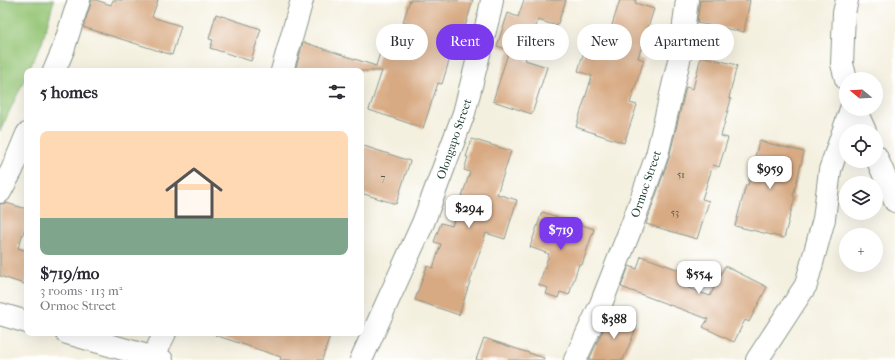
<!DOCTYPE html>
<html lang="en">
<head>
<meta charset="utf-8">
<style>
  body { margin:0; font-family:"IM FELL French Canon",serif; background:#f2f2f3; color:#2b2b33; height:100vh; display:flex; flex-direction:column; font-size:15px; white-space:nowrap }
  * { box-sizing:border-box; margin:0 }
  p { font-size:13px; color:#7c7c81 }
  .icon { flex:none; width:22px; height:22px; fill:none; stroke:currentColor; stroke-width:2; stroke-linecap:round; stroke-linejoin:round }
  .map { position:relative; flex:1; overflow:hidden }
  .drawer { position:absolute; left:24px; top:68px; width:340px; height:268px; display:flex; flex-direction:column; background:#fff; border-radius:8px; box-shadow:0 4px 16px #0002 }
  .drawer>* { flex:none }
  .guide { position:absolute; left:376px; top:24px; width:380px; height:36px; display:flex; gap:8px }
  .needle { width:26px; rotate:288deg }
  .controls { position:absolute; left:839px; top:72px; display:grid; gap:8px }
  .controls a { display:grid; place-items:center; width:44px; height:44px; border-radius:50%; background:#fff; box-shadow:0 4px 16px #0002; font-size:20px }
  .price { position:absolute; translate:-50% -34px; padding:0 9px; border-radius:8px; background:#fff; color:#222; font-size:13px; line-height:26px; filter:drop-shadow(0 1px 2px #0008) }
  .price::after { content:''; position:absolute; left:50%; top:24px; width:12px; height:9px; margin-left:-6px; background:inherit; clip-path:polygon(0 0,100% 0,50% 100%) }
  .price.on { background:#7c3aed; color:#fff }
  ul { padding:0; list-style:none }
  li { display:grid; align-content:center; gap:8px; height:212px; padding:0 16px }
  li span { display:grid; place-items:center; height:124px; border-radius:8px; color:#555 }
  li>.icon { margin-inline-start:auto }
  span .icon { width:72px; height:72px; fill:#fffc; stroke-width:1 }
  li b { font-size:17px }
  h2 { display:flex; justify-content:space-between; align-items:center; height:48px; padding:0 16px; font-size:17px }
  .tag { padding:0 14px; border-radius:18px; background:#fff; box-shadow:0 4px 16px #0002; font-size:14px; line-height:36px }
  .tag.on { background:#7c3aed; color:#fff }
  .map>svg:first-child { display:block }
  .green { fill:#94c575; stroke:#5a8154 }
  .building { fill:#d8aa83 }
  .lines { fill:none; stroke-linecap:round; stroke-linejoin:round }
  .minor-casing { stroke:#8a968a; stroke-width:24 }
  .minor { stroke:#fff; stroke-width:22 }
  .labels { text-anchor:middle; stroke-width:3; stroke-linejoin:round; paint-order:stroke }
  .number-label { font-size:10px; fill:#4d5848 }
  .street-label { font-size:12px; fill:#1f3d34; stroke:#fff }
</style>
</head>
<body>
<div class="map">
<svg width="895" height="360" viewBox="0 0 895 360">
  <rect width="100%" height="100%" fill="#fff"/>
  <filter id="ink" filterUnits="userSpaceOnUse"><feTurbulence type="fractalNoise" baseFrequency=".025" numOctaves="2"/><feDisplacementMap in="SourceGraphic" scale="8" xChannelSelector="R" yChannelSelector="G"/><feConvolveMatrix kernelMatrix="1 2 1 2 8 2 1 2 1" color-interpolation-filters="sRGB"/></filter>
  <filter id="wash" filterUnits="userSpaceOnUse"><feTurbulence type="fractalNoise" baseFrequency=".012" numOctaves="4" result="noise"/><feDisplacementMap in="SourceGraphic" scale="16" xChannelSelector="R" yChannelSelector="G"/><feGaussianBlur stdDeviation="0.9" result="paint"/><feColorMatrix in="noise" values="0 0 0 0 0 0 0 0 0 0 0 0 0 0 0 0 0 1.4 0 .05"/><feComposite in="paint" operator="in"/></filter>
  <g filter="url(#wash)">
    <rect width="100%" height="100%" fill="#f4f0df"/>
    <!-- green -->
    <path class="green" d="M0,0H54L42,43L28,71H27V74L0,131Z"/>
    <g id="blocks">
      <!-- building -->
      <path class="building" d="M91,0H96L111,5L113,0H158L152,17L181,26L172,55L83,27L91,4Z
        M410,0H473L461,40L456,38L442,84L438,83L423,128L369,110L382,71H295L303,42L376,66L383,43L397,48L405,23L403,22Z
        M524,0H566L557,26L538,20L525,60L547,67L532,114L493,101L509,50L497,46L508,13L518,17Z
        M620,0H636L635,3L654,9L638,58L644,60L630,103L637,105L624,143L576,127L592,76L578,71L587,42L605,47Z
        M700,0H750L744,32L697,23Z
        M216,14L261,29L251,61L210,48L213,40L209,39Z
        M701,56L737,65L729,98L731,99L721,136L728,138L719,167L713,165L702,199L709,201L697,239L646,224L669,158L686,87L693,89Z
        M472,139L511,151L497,194L517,200L505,239L486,233L459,315L415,300L427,266L433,268L441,244L434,242L441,223L452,226L470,172L464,170L468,157H466Z
        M759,141L804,152L793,196L795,197L784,238L735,226L746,185H748Z
        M361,145L410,161L396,204L361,193Z
        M6,203L27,209V222L18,248L27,251V285L0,276V204Z
        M542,212L594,229L582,265L579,264L569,295L560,292L558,298L546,294L548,288L539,285L549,254L530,247Z
        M641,256L693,275L688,288L710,296L725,266L767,287L749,322L745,320L734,342L703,327L708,319L621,287L629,266L637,269Z
        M610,315L637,326L623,360H589Z
        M215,333H331L322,360H280L281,357L215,335Z
        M484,338L544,358V360H476Z"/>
    </g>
  </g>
  <g filter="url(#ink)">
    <use href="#blocks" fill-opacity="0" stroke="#8a968a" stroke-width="1"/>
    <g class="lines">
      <!-- minor casing -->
      <g class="minor-casing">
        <path id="minor" d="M54,71L63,50L79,0
          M282,71L302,0
          M846,79L842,64L844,13L847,0
          M855,109L865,131
          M876,156L895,201
          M0,192L12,170L27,134
          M0,314L27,322
          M67,333L162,360
          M153,357L165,333
          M361,360L423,223L464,113L490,11L492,0
          M575,360L601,304L632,225L657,155L680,56L687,0
          M757,360L806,285L824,219L830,170L851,109"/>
      </g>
      <!-- minor -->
      <use href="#minor" class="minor"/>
    </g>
  </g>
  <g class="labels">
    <!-- number labels -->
    <g class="number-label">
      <text x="681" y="178">51</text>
      <text x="383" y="181">7</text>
      <text x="675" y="216">53</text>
    </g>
    <!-- street labels -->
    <g class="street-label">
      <text transform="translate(454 139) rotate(-71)" y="4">Olongapo Street</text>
      <text transform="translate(646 184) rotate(-71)" y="4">Ormoc Street</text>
    </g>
  </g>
</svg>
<div class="controls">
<a><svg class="needle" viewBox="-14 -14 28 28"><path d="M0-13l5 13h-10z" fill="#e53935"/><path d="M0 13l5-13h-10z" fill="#7c7c81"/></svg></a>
<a><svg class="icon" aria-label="locate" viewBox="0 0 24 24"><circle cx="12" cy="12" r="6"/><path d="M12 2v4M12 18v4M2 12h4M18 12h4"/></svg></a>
<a><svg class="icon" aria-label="layers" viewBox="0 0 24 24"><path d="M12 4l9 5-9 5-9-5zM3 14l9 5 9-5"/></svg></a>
<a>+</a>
</div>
<b class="price" style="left:770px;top:190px">$959</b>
<b class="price" style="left:469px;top:229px">$294</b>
<b class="price on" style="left:561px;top:251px">$719</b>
<b class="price" style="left:699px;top:295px">$554</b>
<b class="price" style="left:614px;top:340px">$388</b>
<div class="guide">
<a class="tag">Buy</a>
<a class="tag on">Rent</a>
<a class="tag">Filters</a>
<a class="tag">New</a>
<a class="tag">Apartment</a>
</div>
<section class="drawer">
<h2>5 homes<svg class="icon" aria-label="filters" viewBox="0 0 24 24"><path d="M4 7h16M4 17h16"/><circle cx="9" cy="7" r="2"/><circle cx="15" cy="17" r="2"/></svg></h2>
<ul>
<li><span style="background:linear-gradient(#ffd9b3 70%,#7fa58c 0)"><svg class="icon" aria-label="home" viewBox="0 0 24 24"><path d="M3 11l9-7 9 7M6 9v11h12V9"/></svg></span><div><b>$719/mo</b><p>3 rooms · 113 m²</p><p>Ormoc Street</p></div></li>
</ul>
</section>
</div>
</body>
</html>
